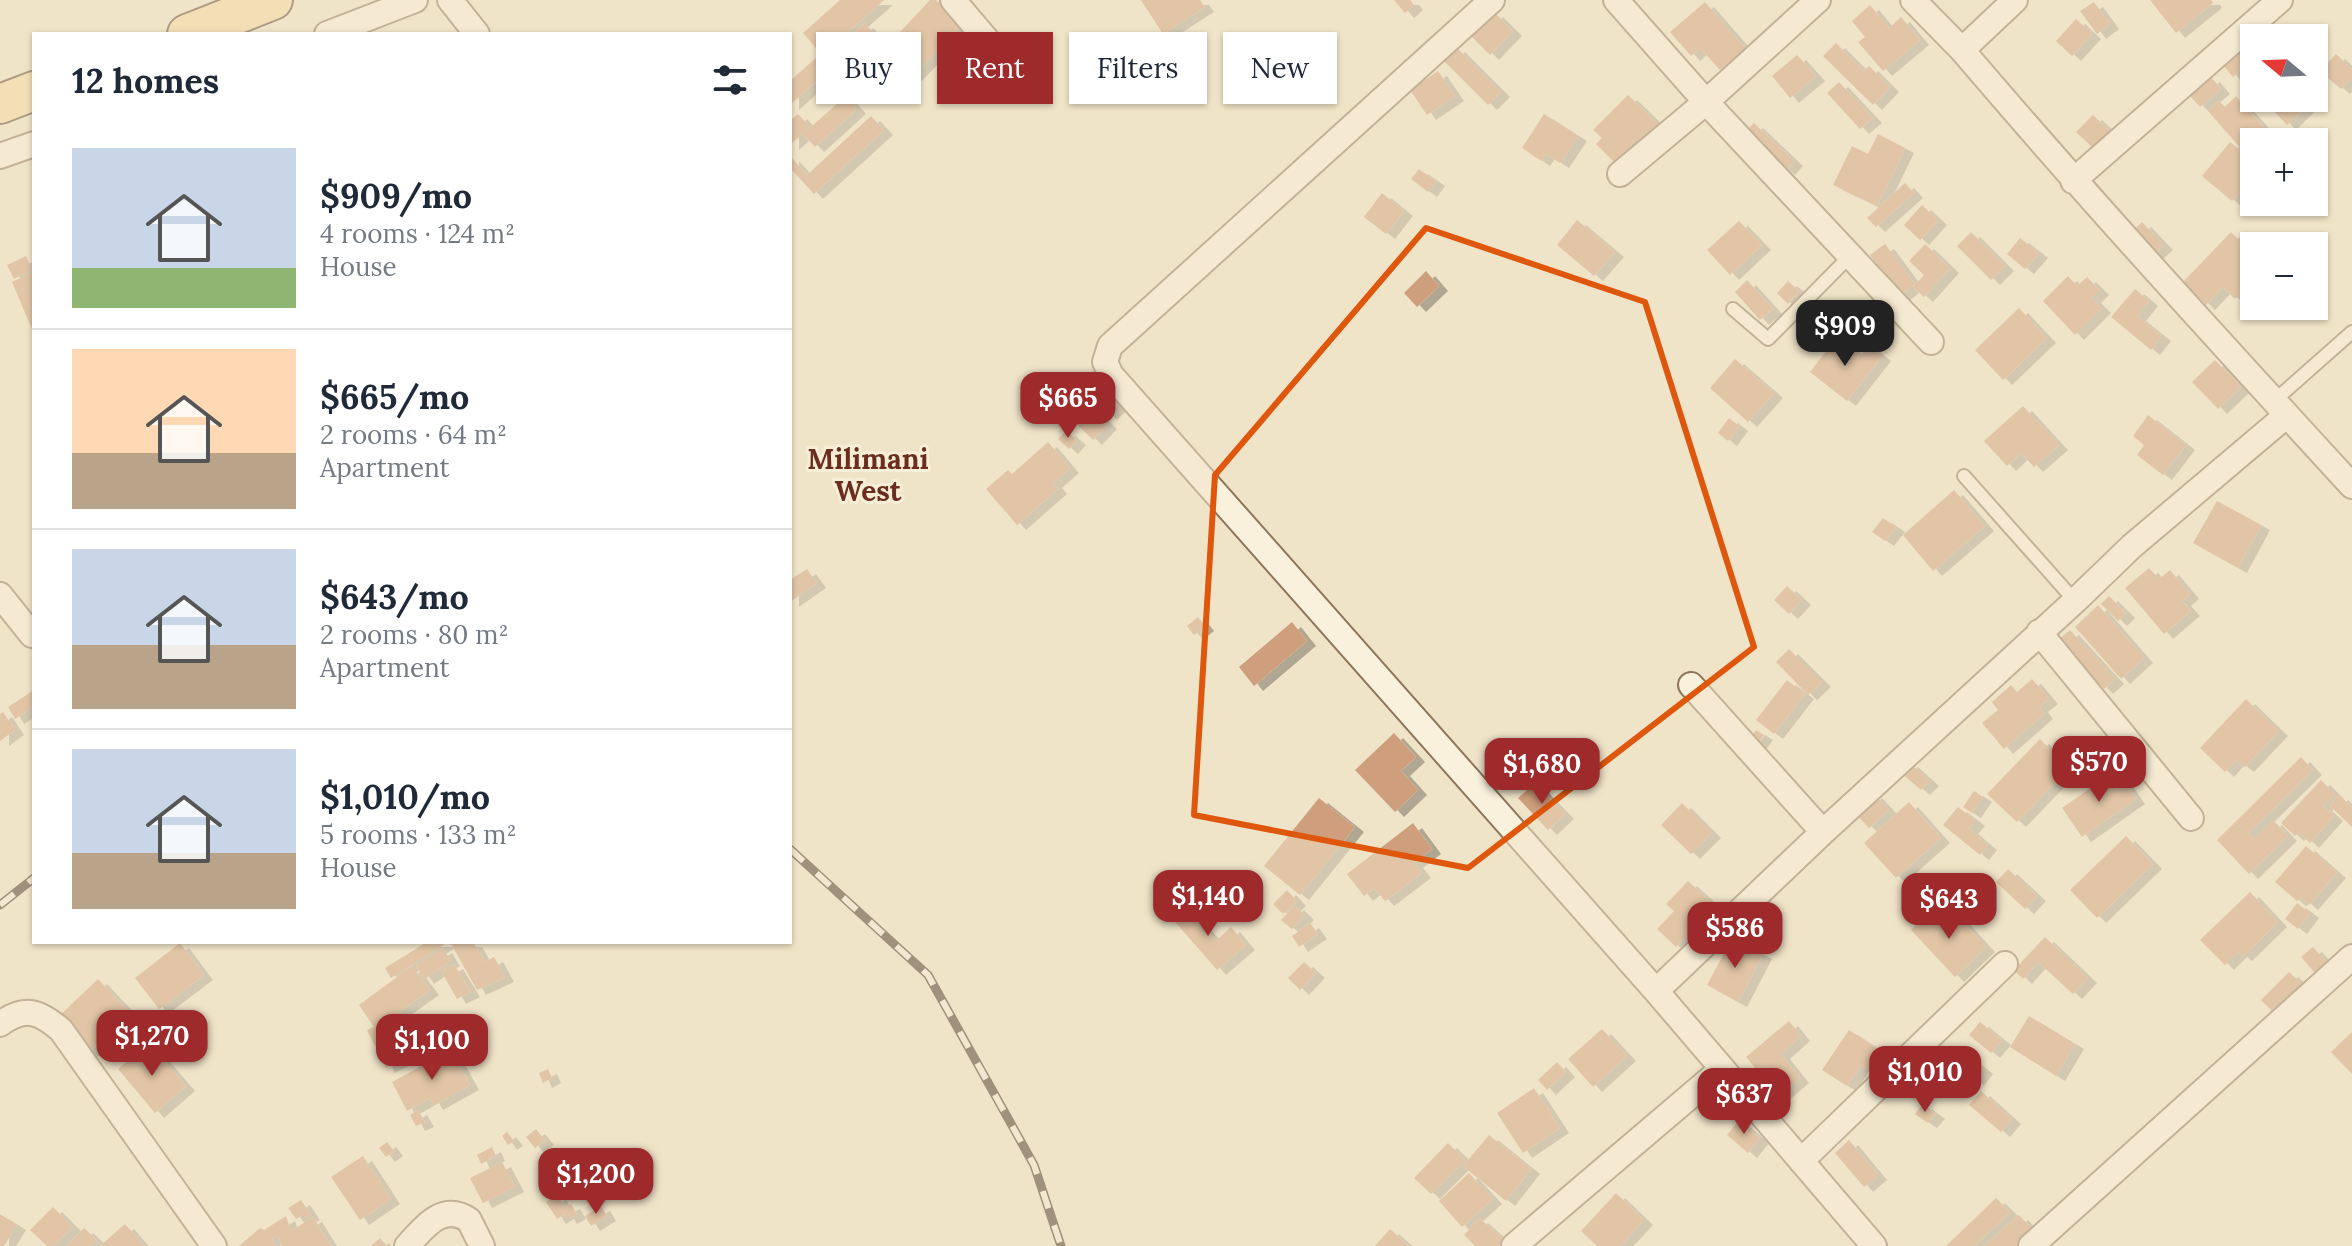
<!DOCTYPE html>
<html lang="en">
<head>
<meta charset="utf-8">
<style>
  body { margin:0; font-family:Lora,serif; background:#f6f6f7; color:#1f2937; height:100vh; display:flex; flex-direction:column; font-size:30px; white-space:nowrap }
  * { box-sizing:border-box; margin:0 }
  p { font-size:26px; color:#747a83 }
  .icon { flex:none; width:44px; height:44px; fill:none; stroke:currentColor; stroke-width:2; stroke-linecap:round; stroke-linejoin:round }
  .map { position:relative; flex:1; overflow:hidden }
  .drawer { position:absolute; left:32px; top:32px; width:760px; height:912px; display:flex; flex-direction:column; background:#fff; border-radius:0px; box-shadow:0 2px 6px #0004 }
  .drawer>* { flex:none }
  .guide { position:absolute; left:816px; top:32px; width:760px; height:72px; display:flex; gap:16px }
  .needle { width:52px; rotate:289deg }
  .fabs { position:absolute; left:2240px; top:24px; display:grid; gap:16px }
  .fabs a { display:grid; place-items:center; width:88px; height:88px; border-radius:0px; background:#fff; box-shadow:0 2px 6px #0004; font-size:40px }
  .price { position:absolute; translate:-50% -68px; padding:0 18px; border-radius:16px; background:#9e2a2b; color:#fff; font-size:26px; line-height:52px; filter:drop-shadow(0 2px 4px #0008) }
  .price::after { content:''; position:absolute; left:50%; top:48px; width:24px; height:18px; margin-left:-12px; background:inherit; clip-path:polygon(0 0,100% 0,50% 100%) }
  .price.current { background:#222; color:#fff }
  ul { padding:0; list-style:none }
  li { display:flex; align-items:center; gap:24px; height:200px; padding:0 40px }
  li+li { border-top:2px solid #e0e1e3 }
  li span { display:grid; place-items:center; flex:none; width:224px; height:160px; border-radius:0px; color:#555 }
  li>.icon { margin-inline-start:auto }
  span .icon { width:96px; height:96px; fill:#fffc; stroke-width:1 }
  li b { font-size:34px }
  h2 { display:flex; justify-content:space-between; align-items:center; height:96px; padding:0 40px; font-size:34px }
  .chip { padding:0 28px; border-radius:0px; background:#fff; box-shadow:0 2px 6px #0004; font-size:28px; line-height:72px }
  .chip.current { background:#9e2a2b; color:#fff }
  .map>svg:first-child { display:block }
  .building { fill:#cf9f7d; filter:url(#shadow) }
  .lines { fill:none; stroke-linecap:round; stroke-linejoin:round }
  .lane-casing { stroke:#8d765c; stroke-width:16 }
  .street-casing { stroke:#8d765c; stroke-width:28 }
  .primary-casing { stroke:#5b4430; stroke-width:42 }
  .lane { stroke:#faf1dc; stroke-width:12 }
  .street { stroke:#faf1dc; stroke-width:24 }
  .primary { stroke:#f3d9a0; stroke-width:38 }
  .rail-casing { stroke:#3d2e20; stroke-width:9 }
  .rail { stroke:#f7eed8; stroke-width:6; stroke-dasharray:18; stroke-linecap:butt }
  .marked { fill:none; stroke:#df570d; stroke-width:6; stroke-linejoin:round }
  .labels { text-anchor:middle; stroke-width:6; stroke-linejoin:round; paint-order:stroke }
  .quarter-label { font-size:28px; font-weight:bold; fill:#6b2e1e; stroke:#f7eed8 }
</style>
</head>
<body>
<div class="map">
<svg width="2352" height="1246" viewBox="0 0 2352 1246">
  <defs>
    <filter id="shadow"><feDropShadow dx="9" dy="5" stdDeviation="0" flood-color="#0004"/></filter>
  </defs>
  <rect width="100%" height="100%" fill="#f0e4c8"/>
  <!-- building -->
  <path class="building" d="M840,0H884L822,55L803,33Z
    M930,0H936L962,24L913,76L906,69L879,98L833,55L864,23L887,46Z
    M1141,0H1200L1205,7L1163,34Z
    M1394,0H1410L1414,5L1405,13Z
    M2150,0H2211L2213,3L2176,33Z
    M1705,2L1745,48L1720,70L1700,48L1691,56L1670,32Z
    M2094,2L2110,24L2097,34L2080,11Z
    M1870,5L1889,28L1901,17L1920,40L1883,71L1858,42L1865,37L1852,21Z
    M1494,12L1513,31L1490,55L1471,36Z
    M2076,19L2092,34L2072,56L2056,41Z
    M1836,43L1864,71L1869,66L1890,87L1873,105L1823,56Z
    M2248,44L2254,51V59L2233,77L2223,65Z
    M1456,47L1501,92L1488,105L1443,60Z
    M2336,54L2352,69V77L2341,89L2320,71Z
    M1797,55L1816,76L1790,98L1772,76Z
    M818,56L830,69L790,105V81Z
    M1438,71L1455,96L1427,115L1410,90Z
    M2211,77L2221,89L2200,107L2190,96Z
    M1839,82L1873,118L1860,129L1827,93Z
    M2314,89L2319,94L2287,125L2262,98H2314Z
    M1628,95L1658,124L1617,165L1596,144L1602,138L1593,130Z
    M846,96L857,109L815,147L803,134Z
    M2236,96L2265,129L2242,150L2208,111L2219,101L2225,107Z
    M798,114L810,127L790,145V121Z
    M1544,114L1578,136L1560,163L1546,154L1541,161L1522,148Z
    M2093,115L2110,131L2094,149L2076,132Z
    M871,116L884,130L814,194L790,168V156L807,175Z
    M1754,123L1794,161L1786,170L1745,132Z
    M1878,134L1905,148L1877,206L1833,185L1852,146L1868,154Z
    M2230,142L2254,162V174L2232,201L2202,176Z
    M1419,169L1436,181L1428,192L1411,179Z
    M1905,183L1914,193L1876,227L1867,218Z
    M1382,193L1404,211L1386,234L1364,217Z
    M1922,205L1938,220L1920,240L1904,225Z
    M1577,220L1615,252L1594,276L1557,245Z
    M1739,221L1762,245L1730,275L1707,250Z
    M2142,222L2164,245L2152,256L2130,234Z
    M1971,232L2005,266L1991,280L1957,246Z
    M2231,232L2254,255V269L2247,277L2252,282L2235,299L2223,287L2206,305L2183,282Z
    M2020,238L2039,253L2025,269L2007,254Z
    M1885,244L1915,284L1900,296L1870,255Z
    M1925,244L1950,268L1924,297L1913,287L1924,275L1909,261Z
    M26,256L32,270L14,279L7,265Z
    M1426,271L1439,286L1417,307L1404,293Z
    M34,272V334L12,282Z
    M2068,276L2077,286L2087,277L2100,290L2092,298L2102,308L2075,335L2043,301Z
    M1747,280L1773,309L1760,320L1735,292Z
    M1788,281L1799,291L1788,304L1777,293Z
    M2135,289L2149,301L2137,316L2162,336L2151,350L2111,317Z
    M2019,308L2047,338L2003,380L1975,350Z
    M1837,337L1861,355L1868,345L1882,356L1847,401L1810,372Z
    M1735,359L1774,393L1748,422L1710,388Z
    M2215,360L2241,387L2218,409L2192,382Z
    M1101,388L1118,405L1108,415L1091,398Z
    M1068,394L1083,409L1088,405L1108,424L1093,440L1057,405Z
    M2023,406L2059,445L2034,467L2021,453L2007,466L1984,441Z
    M2148,415L2186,445L2163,475L2137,455L2144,445L2133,436Z
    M1729,418L1739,426L1728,441L1718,433Z
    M1066,431L1077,440L1069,449L1058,439Z
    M1048,442L1070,468L1053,483L1058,489L1017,525L986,489L1008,470L1012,474Z
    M1954,490L1985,526L1933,571L1903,535Z
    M2217,501L2261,525L2238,568L2193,543Z
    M1883,518L1896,527L1885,541L1872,532Z
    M2149,568L2159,579L2170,570L2190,594L2182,601L2191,611L2164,634L2125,588Z
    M807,569L817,583L790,602V580Z
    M1787,586L1802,600L1789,614L1774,600Z
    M2109,596L2126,613L2118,621L2101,604Z
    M2098,605L2144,658L2121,679L2075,627Z
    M1198,617L1205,626L1194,635L1187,626Z
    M1292,622L1307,641L1254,686L1239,667Z
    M2070,630L2115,679L2104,689L2058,640Z
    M1789,649L1822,682L1808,695L1776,662Z
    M2032,679L2049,699L2039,707L2044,714L2004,749L1982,723L1998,710L1992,702L2011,685L2017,692Z
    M1787,680L1805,694L1774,734L1756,720Z
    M34,690V707L15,719L8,707Z
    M2246,699L2279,731L2245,767L2236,760L2225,772L2200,748Z
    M3,712L15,730L0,741V714Z
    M1756,730L1764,735L1754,749L1746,743Z
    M1394,733L1416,757L1401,771L1418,790L1395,812L1355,770Z
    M2040,739L2069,768L2017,822L1987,794Z
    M2301,757L2313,770L2248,834L2254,839L2273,820L2288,836L2249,874L2217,840Z
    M1909,762L1930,781L1921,790L1900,772Z
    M2116,770L2136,799L2082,837L2062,808Z
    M2321,780L2335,794L2323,806L2334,816L2310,843L2299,832L2295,836L2281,823Z
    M1535,783L1565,814L1548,830L1518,798Z
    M1974,791L1983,797L1972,813L1963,807Z
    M1873,793L1889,810L1869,828L1853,811Z
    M2339,795L2352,807V827L2329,805Z
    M1319,798L1355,827L1300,895L1264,866Z
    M1909,802L1941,838L1896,878L1864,843Z
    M1682,803L1712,833L1691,854L1661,825Z
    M1958,807L1976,821L1969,829L1988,845L1980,855L1943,825Z
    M1413,823L1432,849L1414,863L1422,873L1385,901L1374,888L1364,896L1347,874Z
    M2126,836L2153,864L2097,918L2070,890Z
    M2306,846L2337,873L2309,905L2301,898L2297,901L2275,882Z
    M2008,869L2037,896L2025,909L1996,882Z
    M1688,881L1714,905L1676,947L1657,929L1674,911L1666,904Z
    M1287,890L1297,901L1283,914L1273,904Z
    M2250,892L2278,922L2243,956L2238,952L2225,965L2200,940Z
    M2297,903L2310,913L2298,929L2285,919Z
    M1184,904L1216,941L1231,927L1246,945L1217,970L1170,916Z
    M1295,905L1305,915L1292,929L1281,920Z
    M1930,911L1942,924L1954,912L1986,947L1955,977L1911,930Z
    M1310,923L1318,934L1299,947L1292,936Z
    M2045,937L2088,978L2073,994L2038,962L2023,979L2014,970Z
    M1732,938L1763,954L1738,1002L1707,985Z
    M427,942H448L391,978L385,968Z
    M450,942H473L485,962L494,957L505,977L477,990Z
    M180,943L204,975L159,1009L135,978Z
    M2313,947L2328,964L2316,974L2301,957Z
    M443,948L451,961L425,979L416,966Z
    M1304,962L1316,973L1300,990L1288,978Z
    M454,964L471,992L457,999L441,971Z
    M412,966L430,990L392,1017L404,1041L405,1058L386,1068L367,1030L374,1027L359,1005Z
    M2289,972L2303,985L2275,1014L2261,1000Z
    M98,979L130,1013L89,1052L57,1018Z
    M2029,1016L2075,1044L2056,1076L2010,1047Z
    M440,1021L448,1037L412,1057L404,1041Z
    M1789,1021L1801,1036L1781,1054L1800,1078L1779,1096L1746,1057Z
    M1980,1022L2002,1040L1991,1053L1969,1035Z
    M1602,1029L1627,1056L1593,1087L1568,1059Z
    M1849,1030L1889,1056L1877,1075L1861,1065L1847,1086L1822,1070Z
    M2352,1032V1074L2331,1052Z
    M149,1043L186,1086L155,1113L118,1069Z
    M451,1050L470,1085L434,1105L430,1098L407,1111L392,1082Z
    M1965,1054L1984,1069L1975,1081L1956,1065Z
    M1930,1061L1941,1070L1920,1096L1909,1087Z
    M1557,1062L1566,1072L1547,1090L1538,1080Z
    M548,1069L552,1078L543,1083L539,1073Z
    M1534,1088L1560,1128L1523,1153L1497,1113Z
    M1981,1091L2012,1119L2001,1132L1969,1105Z
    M1923,1104L1936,1114L1928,1123L1915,1114Z
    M418,1110L425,1122L416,1126L410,1115Z
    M1739,1120L1760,1138L1748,1153L1727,1135Z
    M536,1129L545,1140L535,1148L526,1137Z
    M507,1132L514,1141L508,1145L502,1136Z
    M1489,1135L1531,1169L1506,1201L1463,1166Z
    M1849,1140L1878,1175L1864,1187L1835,1153Z
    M387,1142L394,1151L386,1157L379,1148Z
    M1448,1143L1465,1160L1431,1194L1414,1178Z
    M492,1147L496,1156L481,1164L477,1155Z
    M560,1154L573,1177L552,1190L538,1167Z
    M363,1156L391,1199L360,1220L331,1177Z
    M502,1162L515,1187L483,1203L470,1178Z
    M592,1168L593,1186L578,1187L577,1169Z
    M1469,1173L1493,1199L1462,1227L1439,1201Z
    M1616,1193L1644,1220L1620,1246H1597L1581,1231Z
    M557,1195L565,1207L571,1204L577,1214L568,1219L565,1214L557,1219L546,1202Z
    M1996,1198L2010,1212L1974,1246H1946Z
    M301,1200L311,1215L306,1218L303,1215L296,1219L288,1208Z
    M601,1206L607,1216L591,1226L585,1216Z
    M53,1207L73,1227L53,1246H47L30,1230Z
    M0,1214L17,1225L4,1246H0Z
    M2019,1215L2034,1231L2017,1246H1984Z
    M286,1216L291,1231L313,1217L331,1246H282L278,1235L271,1240L276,1246H239L260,1228L264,1230Z
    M1479,1218L1504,1240L1499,1246H1475L1464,1235Z
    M125,1224L144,1246H100Z
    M84,1228L96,1239L89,1246H67Z
    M1390,1229L1409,1246H1375Z
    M380,1238L387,1246H371Z"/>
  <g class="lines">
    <!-- lane casing -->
    <g class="lane-casing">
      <path id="lane" d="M1733,309L1768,339L1851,255
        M2274,401L2352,332
        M1964,476L2075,601"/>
    </g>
    <!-- street casing -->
    <g class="street-casing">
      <path id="street" d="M450,0L477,34
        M953,0L987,40
        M1492,0L1110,346L1105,362L1111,375L1656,991L1874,1246
        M1616,0L1706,102L1818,0
        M1913,0L1962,50
        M2015,0L1962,50C2088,198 2220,342 2352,486
        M327,34L415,0
        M0,156L34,144
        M1620,174L1706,102L1931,342
        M2073,181L2280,0
        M0,595L32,635
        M2039,632L2191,818
        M1691,685L1823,832
        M1656,991L1823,832L2075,601L2132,546L2287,415
        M0,1024C25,1006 39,1011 61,1030L214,1246
        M1801,1161L2005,964
        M407,1246C424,1228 442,1202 469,1220L482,1246
        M1514,1246L1722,1069
        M2031,1246L2352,957"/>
    </g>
    <!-- primary casing -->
    <g class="primary-casing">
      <path id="primary" d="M187,34L273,0
        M0,104L34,91"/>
    </g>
    <!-- lane -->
    <use href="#lane" class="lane"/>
    <!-- street -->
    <use href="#street" class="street"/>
    <!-- primary -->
    <use href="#primary" class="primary"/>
    <!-- rail casing -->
    <g class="rail-casing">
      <path id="rail" d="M790,849L928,975L1034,1165L1061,1246
        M0,905L34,878"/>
    </g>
    <!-- rail -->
    <use href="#rail" class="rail"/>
  </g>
  <!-- marked area -->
  <path d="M0 0H2352V1246H0ZM1426,228L1645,302L1754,647L1468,868L1194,815L1215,475Z" fill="#f0e4c8" fill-opacity=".55" fill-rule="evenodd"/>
  <path class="marked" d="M1426,228L1645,302L1754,647L1468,868L1194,815L1215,475Z"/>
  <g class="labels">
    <!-- quarter labels -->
    <g class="quarter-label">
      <text x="868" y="469">Milimani<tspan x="868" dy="32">West</tspan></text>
    </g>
  </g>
</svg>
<div class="fabs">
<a><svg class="needle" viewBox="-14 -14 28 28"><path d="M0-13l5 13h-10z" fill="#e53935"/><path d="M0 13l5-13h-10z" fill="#747a83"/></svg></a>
<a>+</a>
<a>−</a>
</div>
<b class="price current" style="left:1845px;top:368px">$909</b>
<b class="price" style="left:1068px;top:440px">$665</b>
<b class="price" style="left:2099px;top:804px">$570</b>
<b class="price" style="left:1542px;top:806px">$1,680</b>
<b class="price" style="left:1208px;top:938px">$1,140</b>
<b class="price" style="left:1949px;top:941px">$643</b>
<b class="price" style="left:1735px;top:970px">$586</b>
<b class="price" style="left:152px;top:1078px">$1,270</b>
<b class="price" style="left:432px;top:1082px">$1,100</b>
<b class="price" style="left:1925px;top:1114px">$1,010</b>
<b class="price" style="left:1744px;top:1136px">$637</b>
<b class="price" style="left:596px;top:1216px">$1,200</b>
<div class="guide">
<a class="chip">Buy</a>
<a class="chip current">Rent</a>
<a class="chip">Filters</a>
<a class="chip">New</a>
</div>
<section class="drawer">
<h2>12 homes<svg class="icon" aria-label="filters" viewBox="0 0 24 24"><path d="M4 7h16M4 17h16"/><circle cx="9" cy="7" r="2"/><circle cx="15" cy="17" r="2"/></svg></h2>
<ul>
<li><span style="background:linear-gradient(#c9d6e8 75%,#8fb573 0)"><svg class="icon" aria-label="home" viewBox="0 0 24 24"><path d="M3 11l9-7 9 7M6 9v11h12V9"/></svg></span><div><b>$909/mo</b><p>4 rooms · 124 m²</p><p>House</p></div></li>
<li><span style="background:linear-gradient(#ffd9b3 65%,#b9a48a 0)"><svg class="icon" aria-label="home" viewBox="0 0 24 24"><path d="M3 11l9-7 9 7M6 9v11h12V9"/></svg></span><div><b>$665/mo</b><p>2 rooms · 64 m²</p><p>Apartment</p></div></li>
<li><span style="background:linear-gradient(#c9d6e8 60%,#b9a48a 0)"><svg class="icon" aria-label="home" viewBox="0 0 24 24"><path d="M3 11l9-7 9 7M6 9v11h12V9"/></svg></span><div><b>$643/mo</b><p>2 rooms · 80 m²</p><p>Apartment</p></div></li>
<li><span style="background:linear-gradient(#c9d6e8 65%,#b9a48a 0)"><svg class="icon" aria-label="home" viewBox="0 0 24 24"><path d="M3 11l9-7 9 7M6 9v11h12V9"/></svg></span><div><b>$1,010/mo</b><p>5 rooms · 133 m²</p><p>House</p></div></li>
</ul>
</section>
</div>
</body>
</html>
